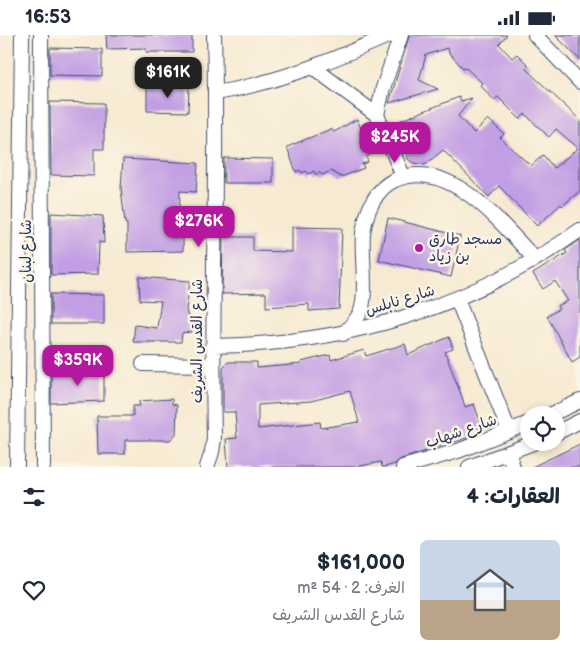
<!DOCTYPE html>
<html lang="ar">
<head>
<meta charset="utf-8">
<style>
  body { margin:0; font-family:"Balsamiq Sans","Playpen Sans Arabic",sans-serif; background:#f6f6f7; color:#1f2937; direction:rtl; height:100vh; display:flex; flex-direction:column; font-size:19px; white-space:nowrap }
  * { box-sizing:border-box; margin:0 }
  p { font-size:16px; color:#747a83 }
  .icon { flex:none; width:28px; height:28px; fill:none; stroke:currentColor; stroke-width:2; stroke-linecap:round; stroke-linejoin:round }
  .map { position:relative; height:432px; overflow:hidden; direction:ltr }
  .details { display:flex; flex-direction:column; background:#fff; flex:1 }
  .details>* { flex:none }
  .buttons { position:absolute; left:520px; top:371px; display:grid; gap:10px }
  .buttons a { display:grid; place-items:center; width:45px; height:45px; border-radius:50%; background:#fff; box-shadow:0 2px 8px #0003; font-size:25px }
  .price { position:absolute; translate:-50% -42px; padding:0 11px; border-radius:10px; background:#b5179e; color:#fff; font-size:16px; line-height:32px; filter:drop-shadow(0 1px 2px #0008) }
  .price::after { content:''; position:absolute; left:50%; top:30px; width:15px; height:11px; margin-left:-8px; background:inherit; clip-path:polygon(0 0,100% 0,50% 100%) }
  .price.on { background:#222; color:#fff }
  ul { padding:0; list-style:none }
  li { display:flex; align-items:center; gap:15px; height:125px; padding:0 20px }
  li span { display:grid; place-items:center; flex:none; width:140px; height:100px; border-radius:8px; color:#555 }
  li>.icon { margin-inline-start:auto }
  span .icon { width:60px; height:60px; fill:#fffc; stroke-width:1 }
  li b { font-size:21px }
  h2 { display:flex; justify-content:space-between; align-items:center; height:60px; padding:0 20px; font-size:21px }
  .status { display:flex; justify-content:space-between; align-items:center; height:35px; padding:0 25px; background:#fff; direction:ltr }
  .status svg { height:14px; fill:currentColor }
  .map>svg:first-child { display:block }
  .building { fill:#c29fe4; fill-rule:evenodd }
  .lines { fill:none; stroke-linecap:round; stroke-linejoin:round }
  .minor-casing { stroke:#3c4b6f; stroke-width:16 }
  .minor { stroke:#fff; stroke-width:14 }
  .poi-dot { fill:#b5179e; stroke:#fcf5e5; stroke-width:2 }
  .labels { text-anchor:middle; stroke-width:5; stroke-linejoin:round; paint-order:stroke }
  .poi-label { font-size:15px; fill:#1b2f5e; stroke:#fcf5e5; text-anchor:start }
  .street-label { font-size:15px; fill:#1b2f5e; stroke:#fcf5e5 }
</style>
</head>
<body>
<div class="status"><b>16:53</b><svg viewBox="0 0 49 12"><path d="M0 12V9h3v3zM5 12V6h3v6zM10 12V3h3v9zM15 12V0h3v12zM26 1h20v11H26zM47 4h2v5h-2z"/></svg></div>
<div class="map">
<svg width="580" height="432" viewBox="0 0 580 432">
  <rect width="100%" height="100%" fill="#fcf5e5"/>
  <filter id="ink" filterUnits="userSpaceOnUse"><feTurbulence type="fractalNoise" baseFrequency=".02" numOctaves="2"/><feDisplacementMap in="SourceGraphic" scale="10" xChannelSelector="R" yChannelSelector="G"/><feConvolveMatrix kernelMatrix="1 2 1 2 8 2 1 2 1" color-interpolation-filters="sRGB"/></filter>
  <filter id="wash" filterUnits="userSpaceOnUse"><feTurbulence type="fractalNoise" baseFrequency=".0096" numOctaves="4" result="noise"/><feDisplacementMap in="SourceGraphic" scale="20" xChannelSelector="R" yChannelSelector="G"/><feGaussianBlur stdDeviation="1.12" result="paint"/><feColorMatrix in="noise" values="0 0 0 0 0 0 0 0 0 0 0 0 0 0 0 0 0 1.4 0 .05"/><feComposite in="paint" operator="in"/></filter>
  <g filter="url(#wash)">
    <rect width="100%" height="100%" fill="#f7ead2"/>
    <g id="blocks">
      <!-- building -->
      <path class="building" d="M106,0H192V17H146V13L107,14Z
        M414,0H507L499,9L512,23L517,19L529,31L526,34L580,85V156L562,171L561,169L537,191L499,151L489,162L443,115L425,130L413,128L408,124L394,88L459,62L461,66L472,63L458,81L474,98L488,84L504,99L500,103L531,131L543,120L554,133L578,113L556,94L549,102L525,79L520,84L498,62L494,65L480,50L482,48L465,32L463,33L449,18L447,13L426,20L419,45L438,54L389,68L409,2Z
        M555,0H580V25Z
        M50,13L102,14V41L50,40Z
        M147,51L189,52L188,77L147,76Z
        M50,67L104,68V114H94V141L51,140Z
        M357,84L372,119L366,122L368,127L362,129L364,133L341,142L331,136L322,140L319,137L316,140L314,136L309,139L306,136L302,138L300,135L296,137L287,112L331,94L334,97Z
        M224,123L273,124V148H224Z
        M123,124L198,128L196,157L180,156L179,189H183V216L127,217V189L125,188L121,153Z
        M51,178L103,181L104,208L99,207L98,239L51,240Z
        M388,183L460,201L451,242L379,225Z
        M292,192L342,193L339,274L309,276V269L266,272V258L222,259L223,202H253V216L292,217Z
        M580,205V322L572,327L547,281L559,274L557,271L568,266L555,246L543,254L533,239L567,218L565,215Z
        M139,242L190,246L186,275L192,297L182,298L181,307H133L135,290L157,293L161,266L140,265Z
        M51,259L104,260V289H51Z
        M449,302L453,314L445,317L462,362L465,372L474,369L482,392L471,396L473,401L401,424L395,429L385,432H382L381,427L355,432H228L226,404L237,403L235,377H223V332L228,327H257V333L302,329L301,327L330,320L331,325L364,315L366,321L405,309L408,320ZM350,356L359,387L321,393L320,387L258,394V370L311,366Z
        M104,336V366L51,368V338Z
        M172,364V369L177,370L176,399L170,405H125V419H98L97,381H133V371H140L139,366Z
        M580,409V432H532Z"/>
    </g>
  </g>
  <g filter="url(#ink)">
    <use href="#blocks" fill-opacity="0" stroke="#3c4b6f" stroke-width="1"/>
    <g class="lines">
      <!-- minor casing -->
      <g class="minor-casing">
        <path id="minor" d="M41,0L43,432
          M535,0L580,47
          M314,33L377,80L403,141
          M215,58C278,48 333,25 390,0
          M377,80L383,53L401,0
          M457,264L509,396
          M343,299C349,293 356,286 360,278C368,262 361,219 363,198C366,178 375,153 395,145C450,121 502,190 535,224
          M212,311C347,309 469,274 580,195
          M143,329L212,330
          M550,380L580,366
          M556,398L580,386
          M508,418L513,432
          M17,432L22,0
          M207,432L212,417L214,403C211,268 218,134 214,0
          M403,432L458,416L529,388
          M469,432L533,408"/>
      </g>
      <!-- minor -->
      <use href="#minor" class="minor"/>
    </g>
  </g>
  <!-- markers -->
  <circle class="poi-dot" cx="419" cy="213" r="5"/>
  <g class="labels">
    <!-- poi labels -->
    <g class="poi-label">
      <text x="429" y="209">مسجد طارق<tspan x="429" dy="17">بن زياد</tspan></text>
    </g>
    <!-- street labels -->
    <g class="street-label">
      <text transform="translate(26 216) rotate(-90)" y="5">شارع لبنان</text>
      <text transform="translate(400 265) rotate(-17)" y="5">شارع نابلس</text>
      <text transform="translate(197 306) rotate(-90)" y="5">شارع القدس الشريف</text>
      <text transform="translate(461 396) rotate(-19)" y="5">شارع شهاب</text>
    </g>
  </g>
</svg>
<div class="buttons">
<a><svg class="icon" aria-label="locate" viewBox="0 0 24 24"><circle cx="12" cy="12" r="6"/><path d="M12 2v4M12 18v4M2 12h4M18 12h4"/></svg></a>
</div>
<b class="price on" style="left:168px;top:64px">$161K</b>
<b class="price" style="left:395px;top:129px">$245K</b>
<b class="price" style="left:199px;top:213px">$276K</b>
<b class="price" style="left:78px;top:352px">$359K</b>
</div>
<section class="details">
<h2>العقارات: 4<svg class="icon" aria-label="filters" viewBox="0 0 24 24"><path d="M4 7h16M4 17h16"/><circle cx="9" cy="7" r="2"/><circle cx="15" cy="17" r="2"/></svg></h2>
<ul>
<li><span style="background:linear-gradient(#c9d6e8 60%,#b9a48a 0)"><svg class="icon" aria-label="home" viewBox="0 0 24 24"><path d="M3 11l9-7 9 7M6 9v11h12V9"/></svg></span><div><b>$161,000</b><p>الغرف: 2 · 54 m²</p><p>شارع القدس الشريف</p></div><svg class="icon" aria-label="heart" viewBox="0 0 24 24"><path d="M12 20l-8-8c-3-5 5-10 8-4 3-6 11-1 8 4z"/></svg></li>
</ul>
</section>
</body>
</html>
